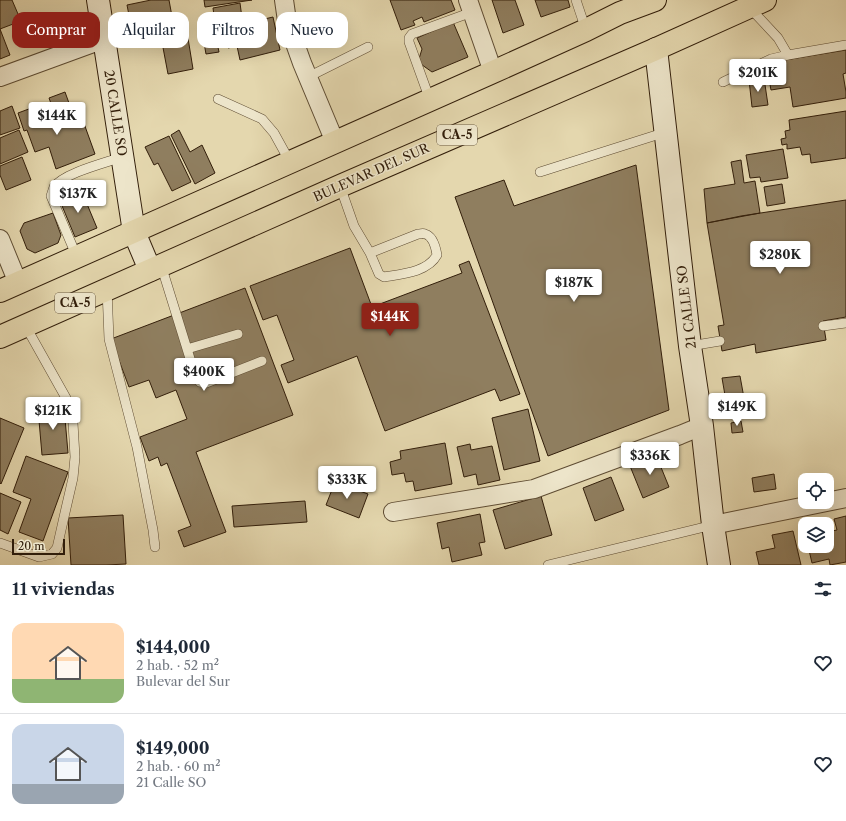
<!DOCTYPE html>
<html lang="es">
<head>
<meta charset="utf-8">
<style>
  body { margin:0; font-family:"Libre Caslon Text",serif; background:#f6f6f7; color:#1f2937; height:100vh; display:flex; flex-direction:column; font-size:15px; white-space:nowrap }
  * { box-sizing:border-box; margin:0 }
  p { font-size:13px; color:#747a83 }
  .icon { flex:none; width:22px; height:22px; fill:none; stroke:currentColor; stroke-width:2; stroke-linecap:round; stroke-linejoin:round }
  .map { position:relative; height:565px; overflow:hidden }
  .panel { display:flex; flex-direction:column; background:#fff; flex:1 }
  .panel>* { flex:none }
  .hud { position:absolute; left:12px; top:12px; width:400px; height:36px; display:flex; gap:8px }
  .fabs { position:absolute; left:798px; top:473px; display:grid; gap:8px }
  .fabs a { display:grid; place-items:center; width:36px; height:36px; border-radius:8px; background:#fff; box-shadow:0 4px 16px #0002; font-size:20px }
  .scale { position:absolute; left:12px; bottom:10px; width:53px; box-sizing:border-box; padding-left:4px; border:2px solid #321e0a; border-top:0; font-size:11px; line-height:14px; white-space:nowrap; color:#321e0a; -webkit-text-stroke:3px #ede5ca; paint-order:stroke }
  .price { position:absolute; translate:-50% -34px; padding:0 9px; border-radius:4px; background:#fff; color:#222; font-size:13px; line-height:26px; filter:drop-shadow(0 1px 2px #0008) }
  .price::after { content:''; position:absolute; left:50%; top:24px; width:12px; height:9px; margin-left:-6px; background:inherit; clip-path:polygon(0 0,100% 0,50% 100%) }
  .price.active { background:#8f2418; color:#fff }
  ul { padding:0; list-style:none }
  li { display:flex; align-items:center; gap:12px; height:100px; padding:0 12px }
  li+li { border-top:1px solid #e0e1e3 }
  li span { display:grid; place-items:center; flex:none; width:112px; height:80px; border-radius:12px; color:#555 }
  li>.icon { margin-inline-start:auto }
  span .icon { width:48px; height:48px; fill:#fffc; stroke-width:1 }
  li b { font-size:17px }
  h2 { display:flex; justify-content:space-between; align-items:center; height:48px; padding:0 12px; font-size:17px }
  .tag { padding:0 14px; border-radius:12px; background:#fff; box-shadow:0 4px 16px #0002; font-size:14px; line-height:36px }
  .tag.active { background:#8f2418; color:#fff }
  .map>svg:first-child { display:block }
  .building { fill:#8f7e5f; stroke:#321e0a }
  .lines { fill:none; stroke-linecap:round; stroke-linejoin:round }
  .lane-casing { stroke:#5e4c33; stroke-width:10 }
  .street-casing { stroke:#5e4c33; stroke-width:20 }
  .secondary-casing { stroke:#321e0a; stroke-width:24 }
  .highway-casing { stroke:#321e0a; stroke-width:24 }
  .lane { stroke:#ede5ca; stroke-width:9 }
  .street { stroke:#ede5ca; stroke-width:18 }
  .secondary { stroke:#ede5ca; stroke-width:22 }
  .highway { stroke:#e4d7ae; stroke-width:22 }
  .labels { text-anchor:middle; stroke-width:3; stroke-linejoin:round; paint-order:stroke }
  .shield { fill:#ede5ca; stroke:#6a5a44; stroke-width:1 }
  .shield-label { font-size:12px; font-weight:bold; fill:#321e0a }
  .street-label { font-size:13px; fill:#321e0a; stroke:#ede5ca }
</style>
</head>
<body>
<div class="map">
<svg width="846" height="565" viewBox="0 0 846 565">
  <rect width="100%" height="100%" fill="#e4d7ae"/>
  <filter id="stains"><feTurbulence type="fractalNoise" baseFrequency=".005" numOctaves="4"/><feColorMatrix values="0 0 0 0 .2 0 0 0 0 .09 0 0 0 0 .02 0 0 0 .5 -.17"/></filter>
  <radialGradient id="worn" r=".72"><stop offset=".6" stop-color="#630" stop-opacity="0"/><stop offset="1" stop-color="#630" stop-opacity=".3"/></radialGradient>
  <!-- building -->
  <path class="building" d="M0,0H12L21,21L0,29L10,55L0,59Z
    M151,0H169L175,33L134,41L127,5Z
    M204,0H252L205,7Z
    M390,0H451L455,10L424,22L422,17L413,21L415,25L401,30Z
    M492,0H515L524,25L503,33Z
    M535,0H568L570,7L541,17Z
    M240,3L242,18L215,23L213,8Z
    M273,17L280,50L240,60L237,46L228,48L226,38L241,35L239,25Z
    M453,22L468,57L432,72L418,62L422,49L417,38Z
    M217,23V26L229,24L231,35L216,38L219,52L206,54L201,26Z
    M187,32L193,69L168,74L161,37Z
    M846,50V73L843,74L846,92V98L793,107L790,87L771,90L766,63Z
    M764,78L768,105L752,107L749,80Z
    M65,92L74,117L58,123L49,98Z
    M45,103L55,129L82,118L95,154L56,169L49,147L35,152L27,130L24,131L18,113Z
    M12,106L20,128L0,135V111Z
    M846,111V158L811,163L810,154L802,155L800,147L787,149V144L782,145L781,139L786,138L785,131L790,130L789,120Z
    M19,130L28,152L0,164V138Z
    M179,130L190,152L202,145L215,173L195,184L171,135Z
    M169,136L191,182L172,191L158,163L154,165L145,147Z
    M783,149L788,178L761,182L760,177L750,178L746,155Z
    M22,157L31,180L6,190L0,175V166Z
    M741,160L744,183L755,181L760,213L707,223L704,189L735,184L731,162Z
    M636,165L669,410L548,456L455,197L504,180L514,206Z
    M782,184L785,203L767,206L764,187Z
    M82,192L97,228L75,237L60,201Z
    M846,200V317L823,321L826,340L756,353L755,344L722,351L718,326L724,325L707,223L741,216Z
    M53,213L61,235L58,243L35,253L27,249L20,231L24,223Z
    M350,248L372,307L462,273L459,265L469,261L520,394L500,401L495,389L385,431L357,356L288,383L281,365L294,360L277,315L263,320L250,286Z
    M245,288L293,415L196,452L226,532L184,547L178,531L191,526L167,463L161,466L158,457L149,461L140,437L187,419L176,390L156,398L149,380L129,387L111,339Z
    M740,376L744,398L726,401L722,378Z
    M64,407L68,453L42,455L38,409Z
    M528,409L540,461L504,470L492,418Z
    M0,418L24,428L1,484L0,483Z
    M741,421L743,432L732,433L731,423Z
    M445,443L452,484L415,491L413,481L406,482L404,473L392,475L390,462L401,459L400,451Z
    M470,444L471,450L492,446L500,480L478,485L476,474L464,477L457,447Z
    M656,455L669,487L643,498L630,466Z
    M26,456L68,472L43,541L19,532L31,499L13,492Z
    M774,474L776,489L754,492L752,478Z
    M611,477L624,510L595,521L583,488Z
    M335,482L368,494L359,518L326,505Z
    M0,493L21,502L8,534L0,530Z
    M541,496L552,535L505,549L493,510Z
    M305,501L307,522L234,527L232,506Z
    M480,514L485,542L479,543L482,555L452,562L449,547L442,549L437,523Z
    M123,515L126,564L106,565H71L68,518Z
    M846,516V562L830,565L829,559L812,563L808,546H827V532L837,530L834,519Z
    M793,531L801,565H759L756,552L775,548L772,535Z"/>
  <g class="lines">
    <!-- lane casing -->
    <g class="lane-casing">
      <path id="lane" d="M576,0L586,30
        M749,7L778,38L788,55
        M308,77L368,47
        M723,82L771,59L788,55L846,45
        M218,99L262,119L274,133L290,162
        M430,100L409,42V38L412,34L472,12
        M540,172L666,132
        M340,186L354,226L370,253L379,274L384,277C402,274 428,272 437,255C436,249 433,236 425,234C423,233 421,234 418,234L370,253
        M77,257L51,196C52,193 53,190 54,187C64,173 105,163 122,157
        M161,265L192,365L195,376L200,382L206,383L262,361
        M107,289L109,339L137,447L153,530L155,547
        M823,326L846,323
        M690,346L720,341
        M187,349L238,334
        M0,543L39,557L52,554L57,548L64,517L73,478L75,457L73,423L66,398L25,325
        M548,565L713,525"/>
    </g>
    <!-- street casing -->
    <g class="street-casing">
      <path id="street" d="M284,0L287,21L302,63L335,142
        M468,0L493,72
        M0,77L104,39
        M0,239L18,283
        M393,512L534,489L680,435L702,426
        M713,525L846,498"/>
    </g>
    <!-- secondary casing -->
    <g class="secondary-casing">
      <path id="secondary" d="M98,0L134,232L150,270
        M656,49L690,346L702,426L713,525L719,565"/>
    </g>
    <!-- highway casing -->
    <g class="highway-casing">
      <path id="highway" d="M0,291L493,72L586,30L620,13L655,0
        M0,337L340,186L656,49L765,0"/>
    </g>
    <!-- lane -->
    <use href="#lane" class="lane"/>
    <!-- street -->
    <use href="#street" class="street"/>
    <!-- secondary -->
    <use href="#secondary" class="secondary"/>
    <!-- highway -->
    <use href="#highway" class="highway"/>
  </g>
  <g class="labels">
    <!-- shield labels -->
    <g class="shield">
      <rect x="437" y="125" width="40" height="20" rx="3"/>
      <rect x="55" y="293" width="40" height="20" rx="3"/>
    </g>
    <g class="shield-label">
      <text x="457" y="139">CA-5</text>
      <text x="75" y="307">CA-5</text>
    </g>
    <!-- street labels -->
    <g class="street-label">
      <text transform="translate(116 113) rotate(81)" y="5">20 CALLE SO</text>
      <text transform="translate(371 172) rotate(-24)" y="5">BULEVAR DEL SUR</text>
      <text transform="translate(686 307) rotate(-97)" y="5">21 CALLE SO</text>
    </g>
  </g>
  <rect width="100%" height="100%" filter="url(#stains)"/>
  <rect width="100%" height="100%" fill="url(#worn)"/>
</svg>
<div class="fabs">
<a><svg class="icon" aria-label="locate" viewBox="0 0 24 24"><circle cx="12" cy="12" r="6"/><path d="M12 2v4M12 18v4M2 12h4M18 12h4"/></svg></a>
<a><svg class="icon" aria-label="layers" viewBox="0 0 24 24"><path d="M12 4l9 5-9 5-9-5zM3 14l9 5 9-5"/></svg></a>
</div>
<div class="scale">20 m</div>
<b class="price" style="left:758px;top:93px">$201K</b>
<b class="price" style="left:57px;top:136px">$144K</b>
<b class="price" style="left:78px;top:214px">$137K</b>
<b class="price" style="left:780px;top:275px">$280K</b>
<b class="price" style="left:574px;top:303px">$187K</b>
<b class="price active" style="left:390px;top:337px">$144K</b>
<b class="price" style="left:204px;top:392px">$400K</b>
<b class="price" style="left:737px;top:427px">$149K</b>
<b class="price" style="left:53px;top:431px">$121K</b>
<b class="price" style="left:650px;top:476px">$336K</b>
<b class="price" style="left:347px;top:500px">$333K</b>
<div class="hud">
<a class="tag active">Comprar</a>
<a class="tag">Alquilar</a>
<a class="tag">Filtros</a>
<a class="tag">Nuevo</a>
</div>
</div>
<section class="panel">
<h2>11 viviendas<svg class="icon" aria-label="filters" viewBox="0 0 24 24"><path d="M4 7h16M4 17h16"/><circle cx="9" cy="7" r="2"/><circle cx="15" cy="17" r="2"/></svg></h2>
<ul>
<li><span style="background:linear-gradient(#ffd9b3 70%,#8fb573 0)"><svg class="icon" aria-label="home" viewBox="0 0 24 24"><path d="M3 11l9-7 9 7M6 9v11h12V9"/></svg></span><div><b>$144,000</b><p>2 hab. · 52 m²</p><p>Bulevar del Sur</p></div><svg class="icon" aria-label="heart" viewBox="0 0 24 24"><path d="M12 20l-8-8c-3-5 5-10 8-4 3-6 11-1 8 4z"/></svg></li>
<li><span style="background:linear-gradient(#c9d6e8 75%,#9aa5b1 0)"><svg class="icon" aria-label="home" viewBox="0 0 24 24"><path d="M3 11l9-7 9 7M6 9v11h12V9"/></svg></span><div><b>$149,000</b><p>2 hab. · 60 m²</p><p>21 Calle SO</p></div><svg class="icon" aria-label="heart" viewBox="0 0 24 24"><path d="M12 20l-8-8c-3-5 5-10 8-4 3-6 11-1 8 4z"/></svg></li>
</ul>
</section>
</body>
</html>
